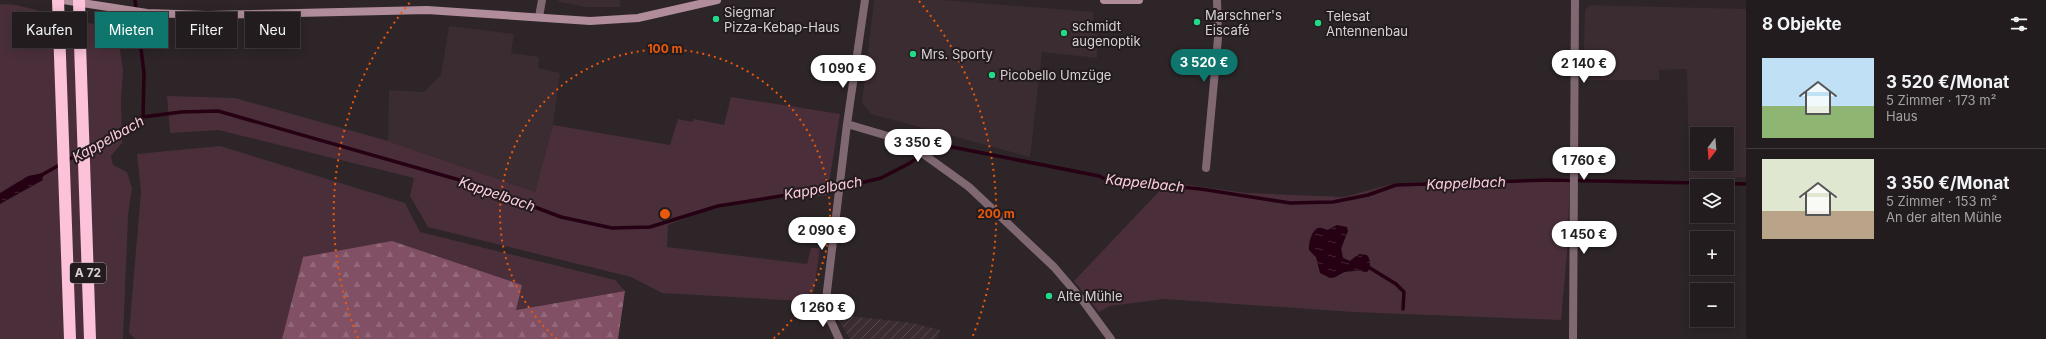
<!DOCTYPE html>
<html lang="de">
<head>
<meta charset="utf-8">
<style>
  body { margin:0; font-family:Inter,sans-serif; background:#2a2527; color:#f1f3f6; height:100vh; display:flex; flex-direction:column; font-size:15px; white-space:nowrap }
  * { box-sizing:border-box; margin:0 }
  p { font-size:13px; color:#a2a1a4 }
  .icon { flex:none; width:22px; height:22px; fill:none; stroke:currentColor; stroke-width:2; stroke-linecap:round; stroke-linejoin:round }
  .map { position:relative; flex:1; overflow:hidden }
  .side { display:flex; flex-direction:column; background:#221c1e; width:300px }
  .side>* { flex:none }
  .top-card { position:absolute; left:12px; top:12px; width:380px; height:36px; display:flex; gap:8px }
  .needle { width:26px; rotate:196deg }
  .tools { position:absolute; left:1690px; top:127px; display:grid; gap:8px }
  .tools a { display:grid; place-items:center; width:44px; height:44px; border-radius:0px; background:#221c1e; box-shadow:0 2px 10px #0003,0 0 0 1px #3f3a3c; font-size:20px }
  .price { position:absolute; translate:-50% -34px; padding:0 9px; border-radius:14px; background:#fff; color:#222; font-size:13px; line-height:26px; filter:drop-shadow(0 1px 2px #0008) }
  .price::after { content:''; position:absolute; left:50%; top:24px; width:12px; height:9px; margin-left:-6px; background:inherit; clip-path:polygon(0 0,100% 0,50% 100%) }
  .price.on { background:#0f766e; color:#fff }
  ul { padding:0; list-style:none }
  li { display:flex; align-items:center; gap:12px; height:100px; padding:0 16px }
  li+li { border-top:1px solid #3f3a3c }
  li span { display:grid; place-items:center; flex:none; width:112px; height:80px; border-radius:0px; color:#555 }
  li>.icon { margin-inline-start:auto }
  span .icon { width:48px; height:48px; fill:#fffc; stroke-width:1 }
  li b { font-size:17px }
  h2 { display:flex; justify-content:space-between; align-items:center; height:48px; padding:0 16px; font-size:17px }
  .chip { padding:0 14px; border-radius:0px; background:#221c1e; box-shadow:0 2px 10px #0003,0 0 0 1px #3f3a3c; font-size:14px; line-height:36px }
  .chip.on { background:#0f766e; color:#fff }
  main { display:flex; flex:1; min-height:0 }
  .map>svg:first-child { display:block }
  .built { fill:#3a2c31; fill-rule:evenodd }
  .industrial { fill:url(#industrial-furrows) }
  .green { fill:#4a2f3a; fill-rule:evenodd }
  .forest { fill:url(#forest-firs) }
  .water { fill:url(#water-ripples) }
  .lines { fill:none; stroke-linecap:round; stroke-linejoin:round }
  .stream { stroke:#260013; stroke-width:3.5 }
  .street { stroke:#7f6871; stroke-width:8 }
  .secondary { stroke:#b18d9b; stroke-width:8 }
  .highway { stroke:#fbc2d9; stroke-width:12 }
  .highway-bridge { stroke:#fbc2d9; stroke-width:12 }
  .ring { fill:none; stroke:#e8590c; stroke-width:2; stroke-dasharray:2 4 }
  .poi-dot { fill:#23d886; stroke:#231b1e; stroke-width:1.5 }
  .labels { text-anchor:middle; stroke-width:4; stroke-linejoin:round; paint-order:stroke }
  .shield { fill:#231b1e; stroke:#a19b9d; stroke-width:1 }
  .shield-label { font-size:12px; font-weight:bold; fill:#d7d2d4 }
  .poi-label { font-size:13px; fill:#d7d2d4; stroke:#231b1e; text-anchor:start }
  .water-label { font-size:14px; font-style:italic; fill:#fdccdf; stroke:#231b1e }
  .centre { fill:#e8590c; stroke:#231b1e; stroke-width:2 }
  .ring-label { font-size:12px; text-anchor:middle; font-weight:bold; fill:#e8590c; stroke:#231b1e; stroke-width:4; stroke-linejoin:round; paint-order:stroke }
</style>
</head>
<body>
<main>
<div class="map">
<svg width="1746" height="339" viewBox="0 0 1746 339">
  <defs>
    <pattern id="industrial-furrows" width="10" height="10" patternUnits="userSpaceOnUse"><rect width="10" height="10" fill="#3a2c31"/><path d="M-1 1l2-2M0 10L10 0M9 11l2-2" fill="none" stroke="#564a4e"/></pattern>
    <pattern id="forest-firs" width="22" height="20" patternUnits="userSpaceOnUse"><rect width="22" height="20" fill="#815065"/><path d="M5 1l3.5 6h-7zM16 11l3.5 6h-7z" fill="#92687a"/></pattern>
    <pattern id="water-ripples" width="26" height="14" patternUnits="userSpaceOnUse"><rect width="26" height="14" fill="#260013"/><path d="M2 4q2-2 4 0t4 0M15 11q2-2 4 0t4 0" fill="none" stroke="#452434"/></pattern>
  </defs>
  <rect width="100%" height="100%" fill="#2d2528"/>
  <!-- built -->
  <path class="built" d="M557,0H620V7H586L560,2Z
    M874,0H943L1093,12L1092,33L1098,35L1097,58L1042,52L1030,157L871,114L862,103Z
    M1590,5L1746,9V177L1689,179L1687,69L1659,70V80H1583L1585,10ZM1697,134H1727V164H1697Z
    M449,26L514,34L511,53L539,57L538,68L560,73L553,125L535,192L388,141L389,90L424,92L441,75Z"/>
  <!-- industrial -->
  <path class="industrial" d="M840,315L913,323L940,330L937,339H850L839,321Z"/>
  <!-- green -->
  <path class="green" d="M0,4L16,5L117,30L123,70L121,100L122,143L111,156L113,165L127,172L132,188L128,215L123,339H0Z
    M167,96L235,98L388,141L535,192L553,125L670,145L678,119L692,122L694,119L724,125L731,97L840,114L827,196C769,196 721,203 668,225L667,247L807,264L811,248H820L813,296L802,301L662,293L631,277L428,227L410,196L414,178L218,130L170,133Z
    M220,146L405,203L420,232L615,280L625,291L515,310L522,285L303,257L282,339H135L129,333L141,192L137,154Z
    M1570,178L1567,253L1561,320L1354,312L1164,299L1110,306L1099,312L1074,281L1168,182L1246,193L1344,197L1396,183ZM1334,226L1345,238L1341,251L1343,258L1350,261L1356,256L1369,257L1370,268L1364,272L1358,270L1351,272H1344L1334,278L1312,253L1309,242L1313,233L1322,228L1328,230Z"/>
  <!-- forest -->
  <path class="forest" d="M392,241L522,285L516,310L625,291L618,339H282L303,257Z"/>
  <!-- water -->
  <path class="water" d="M43,173V180L0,204V193L28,176Z
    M1337,225L1347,227L1348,231L1341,248L1343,258L1350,261L1359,254L1367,255C1371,260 1371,268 1367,272C1359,271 1352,270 1345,272C1339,274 1336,278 1330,278L1320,273L1316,257L1309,250C1308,244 1312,230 1318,228C1321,227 1325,230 1328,230Z"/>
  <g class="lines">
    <!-- stream -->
    <path class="stream" d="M135,0L144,73L143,117
      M66,161L143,117L181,112L218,111L477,185L561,217L612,228L650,227L718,206L856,184L881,178L910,163L930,147L947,146L1099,176L1107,180L1201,189L1290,203L1333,202L1368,195L1396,185L1550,180L1746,184
      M40,176L61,164
      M1370,268L1396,284L1404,292L1403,309"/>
    <!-- street -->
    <path class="street" d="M539,17L542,0
      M847,124L898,139L915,148L969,187L1054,267L1083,301L1111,339
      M1206,168L1218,38L1217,0
      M839,339L825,308L847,124L865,0
      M1573,339L1575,0"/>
    <!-- secondary -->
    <path class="secondary" d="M63,0L147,13L207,15L427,10L590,21L638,18L717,0
      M1104,0H1139"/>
    <!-- highway -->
    <path class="highway" d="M58,0L70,339
      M80,44L90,339"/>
    <!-- highway-bridge -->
    <path class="highway-bridge" d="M79,0L80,44"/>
  </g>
  <!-- distance rings -->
  <g class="ring">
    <path d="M557 339A165 165 0 1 1 773 339"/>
    <path d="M358 338A331 331 0 0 1 411 1M919 1A331 331 0 0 1 972 338"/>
  </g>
  <!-- markers -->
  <g class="poi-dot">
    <circle cx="716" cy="19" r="4"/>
    <circle cx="1197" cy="22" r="4"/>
    <circle cx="1318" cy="23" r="4"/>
    <circle cx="1064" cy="33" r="4"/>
    <circle cx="913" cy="54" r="4"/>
    <circle cx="992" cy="75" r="4"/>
    <circle cx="1049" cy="296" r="4"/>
  </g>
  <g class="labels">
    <!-- shield labels -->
    <rect class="shield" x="70" y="263" width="36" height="20" rx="3"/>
    <g class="shield-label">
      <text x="88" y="277">A 72</text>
    </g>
    <!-- poi labels -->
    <g class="poi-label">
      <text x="724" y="17">Siegmar<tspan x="724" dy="15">Pizza-Kebap-Haus</tspan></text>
      <text x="1205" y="20">Marschner's<tspan x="1205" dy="15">Eiscafé</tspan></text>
      <text x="1326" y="21">Telesat<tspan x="1326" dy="15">Antennenbau</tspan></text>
      <text x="1072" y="31">schmidt<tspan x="1072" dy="15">augenoptik</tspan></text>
      <text x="921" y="59">Mrs. Sporty</text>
      <text x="1000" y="80">Picobello Umzüge</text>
      <text x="1057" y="301">Alte Mühle</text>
    </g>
    <!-- water labels -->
    <g class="water-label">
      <text transform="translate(108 139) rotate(-29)" y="5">Kappelbach</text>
      <text transform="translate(1145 183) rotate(6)" y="5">Kappelbach</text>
      <text transform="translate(1466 183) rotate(-2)" y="5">Kappelbach</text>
      <text transform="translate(823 188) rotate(-10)" y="5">Kappelbach</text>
      <text transform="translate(497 194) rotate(19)" y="5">Kappelbach</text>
    </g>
  </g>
  <circle cx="665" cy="214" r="6" class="centre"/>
  <g class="ring-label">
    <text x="665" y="53">100 m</text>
    <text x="996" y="218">200 m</text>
  </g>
</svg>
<div class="tools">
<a><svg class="needle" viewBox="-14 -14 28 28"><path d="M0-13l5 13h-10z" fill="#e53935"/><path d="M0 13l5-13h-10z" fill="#a2a1a4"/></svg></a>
<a><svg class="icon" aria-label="layers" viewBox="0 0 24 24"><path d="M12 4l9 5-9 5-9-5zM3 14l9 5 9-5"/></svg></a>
<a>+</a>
<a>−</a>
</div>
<b class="price on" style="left:1204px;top:83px">3 520 €</b>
<b class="price" style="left:1584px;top:84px">2 140 €</b>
<b class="price" style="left:843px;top:89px">1 090 €</b>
<b class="price" style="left:918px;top:163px">3 350 €</b>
<b class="price" style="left:1584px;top:181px">1 760 €</b>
<b class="price" style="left:822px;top:251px">2 090 €</b>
<b class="price" style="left:1584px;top:255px">1 450 €</b>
<b class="price" style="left:823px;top:328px">1 260 €</b>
<div class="top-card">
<a class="chip">Kaufen</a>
<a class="chip on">Mieten</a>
<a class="chip">Filter</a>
<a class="chip">Neu</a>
</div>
</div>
<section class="side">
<h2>8 Objekte<svg class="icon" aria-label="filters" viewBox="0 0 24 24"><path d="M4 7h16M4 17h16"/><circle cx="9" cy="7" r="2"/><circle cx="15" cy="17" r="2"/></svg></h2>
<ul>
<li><span style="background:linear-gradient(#bfe0f5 60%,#8fb573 0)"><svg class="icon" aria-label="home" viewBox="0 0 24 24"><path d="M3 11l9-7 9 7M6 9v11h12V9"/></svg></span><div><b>3 520 €/Monat</b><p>5 Zimmer · 173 m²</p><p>Haus</p></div></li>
<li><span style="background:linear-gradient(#dfe7d0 65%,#b9a48a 0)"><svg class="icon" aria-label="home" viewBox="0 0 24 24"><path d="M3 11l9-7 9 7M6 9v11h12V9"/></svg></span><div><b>3 350 €/Monat</b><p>5 Zimmer · 153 m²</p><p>An der alten Mühle</p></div></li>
</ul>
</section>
</main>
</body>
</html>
